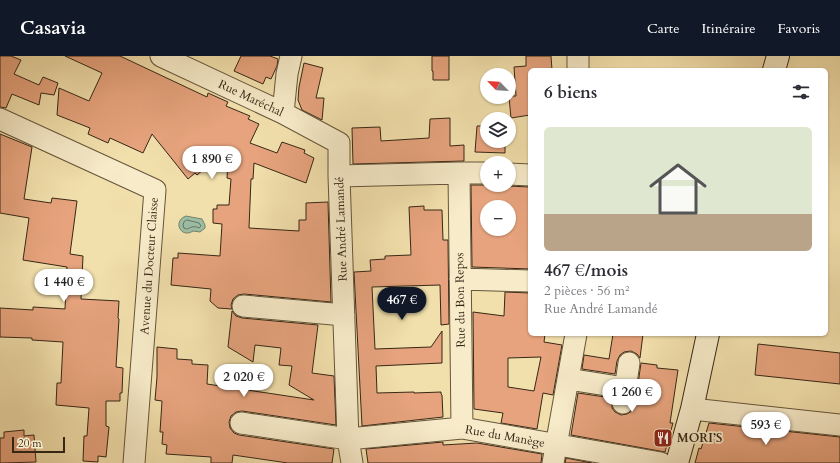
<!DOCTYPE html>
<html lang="fr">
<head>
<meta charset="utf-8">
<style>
  body { margin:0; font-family:Cardo,serif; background:#f7f7f7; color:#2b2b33; height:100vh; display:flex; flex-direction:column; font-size:15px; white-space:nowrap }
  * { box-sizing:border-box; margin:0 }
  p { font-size:13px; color:#7c7c81 }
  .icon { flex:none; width:22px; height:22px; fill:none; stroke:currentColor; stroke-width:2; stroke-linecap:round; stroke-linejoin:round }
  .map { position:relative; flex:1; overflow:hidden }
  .details { position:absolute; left:528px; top:12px; width:300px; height:268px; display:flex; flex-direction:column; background:#fff; border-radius:6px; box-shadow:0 1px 3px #0004 }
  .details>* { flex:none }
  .needle { width:26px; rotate:295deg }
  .fabs { position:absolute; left:480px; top:12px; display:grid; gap:8px }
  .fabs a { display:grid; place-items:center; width:36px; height:36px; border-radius:50%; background:#fff; box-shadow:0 1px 3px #0004; font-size:20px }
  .scale { position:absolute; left:12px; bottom:10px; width:53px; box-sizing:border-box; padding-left:4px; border:2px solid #362715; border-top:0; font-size:11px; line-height:14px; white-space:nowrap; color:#362715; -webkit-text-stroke:3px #f7ebc9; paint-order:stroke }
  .price { position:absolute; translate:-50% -34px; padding:0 9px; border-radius:14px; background:#fff; color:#222; font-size:13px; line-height:26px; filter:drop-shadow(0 1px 2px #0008) }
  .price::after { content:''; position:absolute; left:50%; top:24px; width:12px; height:9px; margin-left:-6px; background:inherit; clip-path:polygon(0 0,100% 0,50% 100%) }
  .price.on { background:#111827; color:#fff }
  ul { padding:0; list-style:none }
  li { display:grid; align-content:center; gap:8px; height:212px; padding:0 16px }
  li span { display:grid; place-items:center; height:124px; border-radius:6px; color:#555 }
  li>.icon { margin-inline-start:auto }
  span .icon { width:72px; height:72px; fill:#fffc; stroke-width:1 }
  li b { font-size:17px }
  h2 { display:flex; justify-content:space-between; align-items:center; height:48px; padding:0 16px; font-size:17px }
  header { display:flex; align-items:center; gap:24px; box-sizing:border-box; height:56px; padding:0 20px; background:#111827; color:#fff }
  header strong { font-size:19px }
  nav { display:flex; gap:22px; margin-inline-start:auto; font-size:14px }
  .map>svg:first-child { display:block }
  .water { fill:#9cbda5; stroke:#73816b }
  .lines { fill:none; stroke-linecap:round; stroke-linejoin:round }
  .shore { stroke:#69725d; stroke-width:1 }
  .building { fill:#e6a37d; stroke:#362715; fill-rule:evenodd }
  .street-casing { stroke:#65553b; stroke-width:23 }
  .secondary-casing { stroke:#362715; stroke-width:24 }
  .street { stroke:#f7ebc9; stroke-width:21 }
  .secondary { stroke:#f7ebc9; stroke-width:22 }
  .labels { text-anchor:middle; stroke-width:3.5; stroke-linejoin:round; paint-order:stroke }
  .street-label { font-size:12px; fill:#362715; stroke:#f7ebc9 }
  .poi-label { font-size:12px; font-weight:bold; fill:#362715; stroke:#f7ebc9; text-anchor:start }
</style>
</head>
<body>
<header>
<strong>Casavia</strong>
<nav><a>Carte</a><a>Itinéraire</a><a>Favoris</a></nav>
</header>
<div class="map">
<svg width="840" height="407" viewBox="0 0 840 407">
  <rect width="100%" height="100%" fill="#f2e0ac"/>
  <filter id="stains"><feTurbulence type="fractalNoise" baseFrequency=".005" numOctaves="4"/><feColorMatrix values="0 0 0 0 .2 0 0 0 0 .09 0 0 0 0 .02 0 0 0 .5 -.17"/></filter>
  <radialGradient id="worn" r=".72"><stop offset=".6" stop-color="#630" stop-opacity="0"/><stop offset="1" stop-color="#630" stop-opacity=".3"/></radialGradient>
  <!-- water -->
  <path class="water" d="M186,160L191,161L202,163L205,169V172L200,176L193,175C181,183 172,165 186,160Z"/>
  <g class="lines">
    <!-- shore -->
    <path class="shore" d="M187,164L199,167L201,170L199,172C197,171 194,170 192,171C188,172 188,174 184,172L183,169L184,166Z"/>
  </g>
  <!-- building -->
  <path class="building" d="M0,0H11L21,4L14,18L39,29L43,21L58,27L54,39L41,37L39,49L12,38L6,52L0,51Z
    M65,0H120L207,41L208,37L228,46L226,50L250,60L248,63L259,68L250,87L277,97L282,86L305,94L304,97L314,102L306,127L254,107L253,123H251L249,172L299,175V164H306V147L328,146L331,246L244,238L238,239L233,243L231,249L232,253L218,252L210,245L211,233L171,229L173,202H178V197L220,200L222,168L213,167V153H217V149H229L231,123L227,122L229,92L197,119L195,117L188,123L152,78L143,97L110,82L108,87L88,78L90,72L57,59L59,32L89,45L102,17Z
    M241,0H270L278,3L277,10L271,23L266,21L263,28L234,15Z
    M432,0H449V24H433V15H432Z
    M526,0H551L552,14H530V59L511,62L509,41V40H516L514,11L526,10Z
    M304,7L323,12L316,42H324L322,64L302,54L298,44L299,31Z
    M450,62V90L464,89V105L353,108L352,72L380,71L381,85L429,82L430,63Z
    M477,70H487V85H505V97L475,96Z
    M0,78L32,91L24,143L51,147L52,142L77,145L70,198L83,200L81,243L119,245L118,262L119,263L116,311L123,312L122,337H120V345H106V370L109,371L106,401L98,400V406L83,405L84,380H87L89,352L56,349L57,327H61L63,286L32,284V282L0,281V252L33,254V251L65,253L67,211L23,204L29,162L0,157Z
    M471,129H505L508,130L530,131V213L472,211ZM487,151H509V173H487Z
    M424,150V154H442L443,184H448L449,268L441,269L440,229L372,231L375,293L431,291L442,275V307L376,310L377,337L414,336V337L441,336V338L442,339L443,361L362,370L354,216L371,215L370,204L385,203V200L411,199L409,151Z
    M505,236L530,237V278H545L544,286L562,289L553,339L543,337L537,373L501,367L503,357L474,353L473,256L504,260ZM541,301L534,335L508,331V302Z
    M232,255L236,260L242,262L318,269L312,317L334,320L336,369L242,355L236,356L231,360L229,366L230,372L234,377L239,379L334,393L332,407H288L233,399L232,407H211V401L166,398L167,389L162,388L163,376H160L162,345L155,344L157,321V291L177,293V303L192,304V308L208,309L207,328L314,344L289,329L292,310L279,309L281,292L255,289L253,306L228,291Z
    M613,278H643L640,302L637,298L631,295L624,296L620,299L617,305L615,318L582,313L584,299L609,303Z
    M758,288L840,297V328L755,319Z
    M641,307L657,309V312L678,314L670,367H673L665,396L571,379L578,337L612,342V352L615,356L621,359L627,358L632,355L635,349Z
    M709,367L840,381V407H695L699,392L701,393Z
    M24,374V380L34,379L36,406L0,407V382H4V376Z
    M443,386V389L477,387L542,398L541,407H368L366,393Z
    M566,402L592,407H565Z"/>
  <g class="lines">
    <!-- street casing -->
    <g class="street-casing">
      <path id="street" d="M161,0L283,57L339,87V120L348,383L352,407
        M578,0V14
        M283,57L287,18L291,0
        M0,63L155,134L134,407
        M459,117L462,372
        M509,118L530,119
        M339,120L459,117H487
        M460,223L530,225
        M243,250L344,259
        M568,323L625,332
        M623,347L629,307
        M692,353L840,369
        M241,367L348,383L462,372L661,407
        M553,407L576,278"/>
    </g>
    <!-- secondary casing -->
    <g class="secondary-casing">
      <path id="secondary" d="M774,14L778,0
        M677,407L692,353L708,278"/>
    </g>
    <!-- street -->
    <use href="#street" class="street"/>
    <!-- secondary -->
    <use href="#secondary" class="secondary"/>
  </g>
  <!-- icons -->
  <defs>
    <g id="restaurant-square" transform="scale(1)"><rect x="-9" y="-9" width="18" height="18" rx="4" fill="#8f2418" stroke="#f7ebc9"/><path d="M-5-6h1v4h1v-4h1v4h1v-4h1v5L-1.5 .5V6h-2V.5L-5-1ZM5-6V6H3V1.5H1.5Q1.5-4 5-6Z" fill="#fff"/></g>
  </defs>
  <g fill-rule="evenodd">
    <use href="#restaurant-square" x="663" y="382"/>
  </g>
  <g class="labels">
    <!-- street labels -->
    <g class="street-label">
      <text transform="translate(251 42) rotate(25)" y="4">Rue Maréchal</text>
      <text transform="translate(341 173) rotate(-92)" y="4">Rue André Lamandé</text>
      <text transform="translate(149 210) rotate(-86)" y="4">Avenue du Docteur Claisse</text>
      <text transform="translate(460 244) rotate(-91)" y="4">Rue du Bon Repos</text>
      <text transform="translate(505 380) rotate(10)" y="4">Rue du Manège</text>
    </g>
    <!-- poi labels -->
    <g class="poi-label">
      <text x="677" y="386">MORI’S</text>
    </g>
  </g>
  <rect width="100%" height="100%" filter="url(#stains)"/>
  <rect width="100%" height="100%" fill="url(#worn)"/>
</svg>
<div class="fabs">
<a><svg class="needle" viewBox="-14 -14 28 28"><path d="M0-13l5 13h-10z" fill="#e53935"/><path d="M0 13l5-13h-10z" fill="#7c7c81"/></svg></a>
<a><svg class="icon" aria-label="layers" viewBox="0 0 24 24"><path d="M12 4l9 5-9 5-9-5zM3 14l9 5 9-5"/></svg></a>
<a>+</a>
<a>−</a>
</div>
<div class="scale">20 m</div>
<b class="price" style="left:212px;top:124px">1 890 €</b>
<b class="price" style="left:64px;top:247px">1 440 €</b>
<b class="price on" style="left:402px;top:265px">467 €</b>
<b class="price" style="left:244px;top:342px">2 020 €</b>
<b class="price" style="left:632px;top:357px">1 260 €</b>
<b class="price" style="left:766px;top:390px">593 €</b>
<section class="details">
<h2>6 biens<svg class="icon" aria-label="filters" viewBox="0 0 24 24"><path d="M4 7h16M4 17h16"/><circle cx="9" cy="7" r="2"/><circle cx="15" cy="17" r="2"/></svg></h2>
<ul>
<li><span style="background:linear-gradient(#dfe7d0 70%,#b9a48a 0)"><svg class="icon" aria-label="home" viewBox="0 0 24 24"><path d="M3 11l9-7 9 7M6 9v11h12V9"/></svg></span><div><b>467 €/mois</b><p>2 pièces · 56 m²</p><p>Rue André Lamandé</p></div></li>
</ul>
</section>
</div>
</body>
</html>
